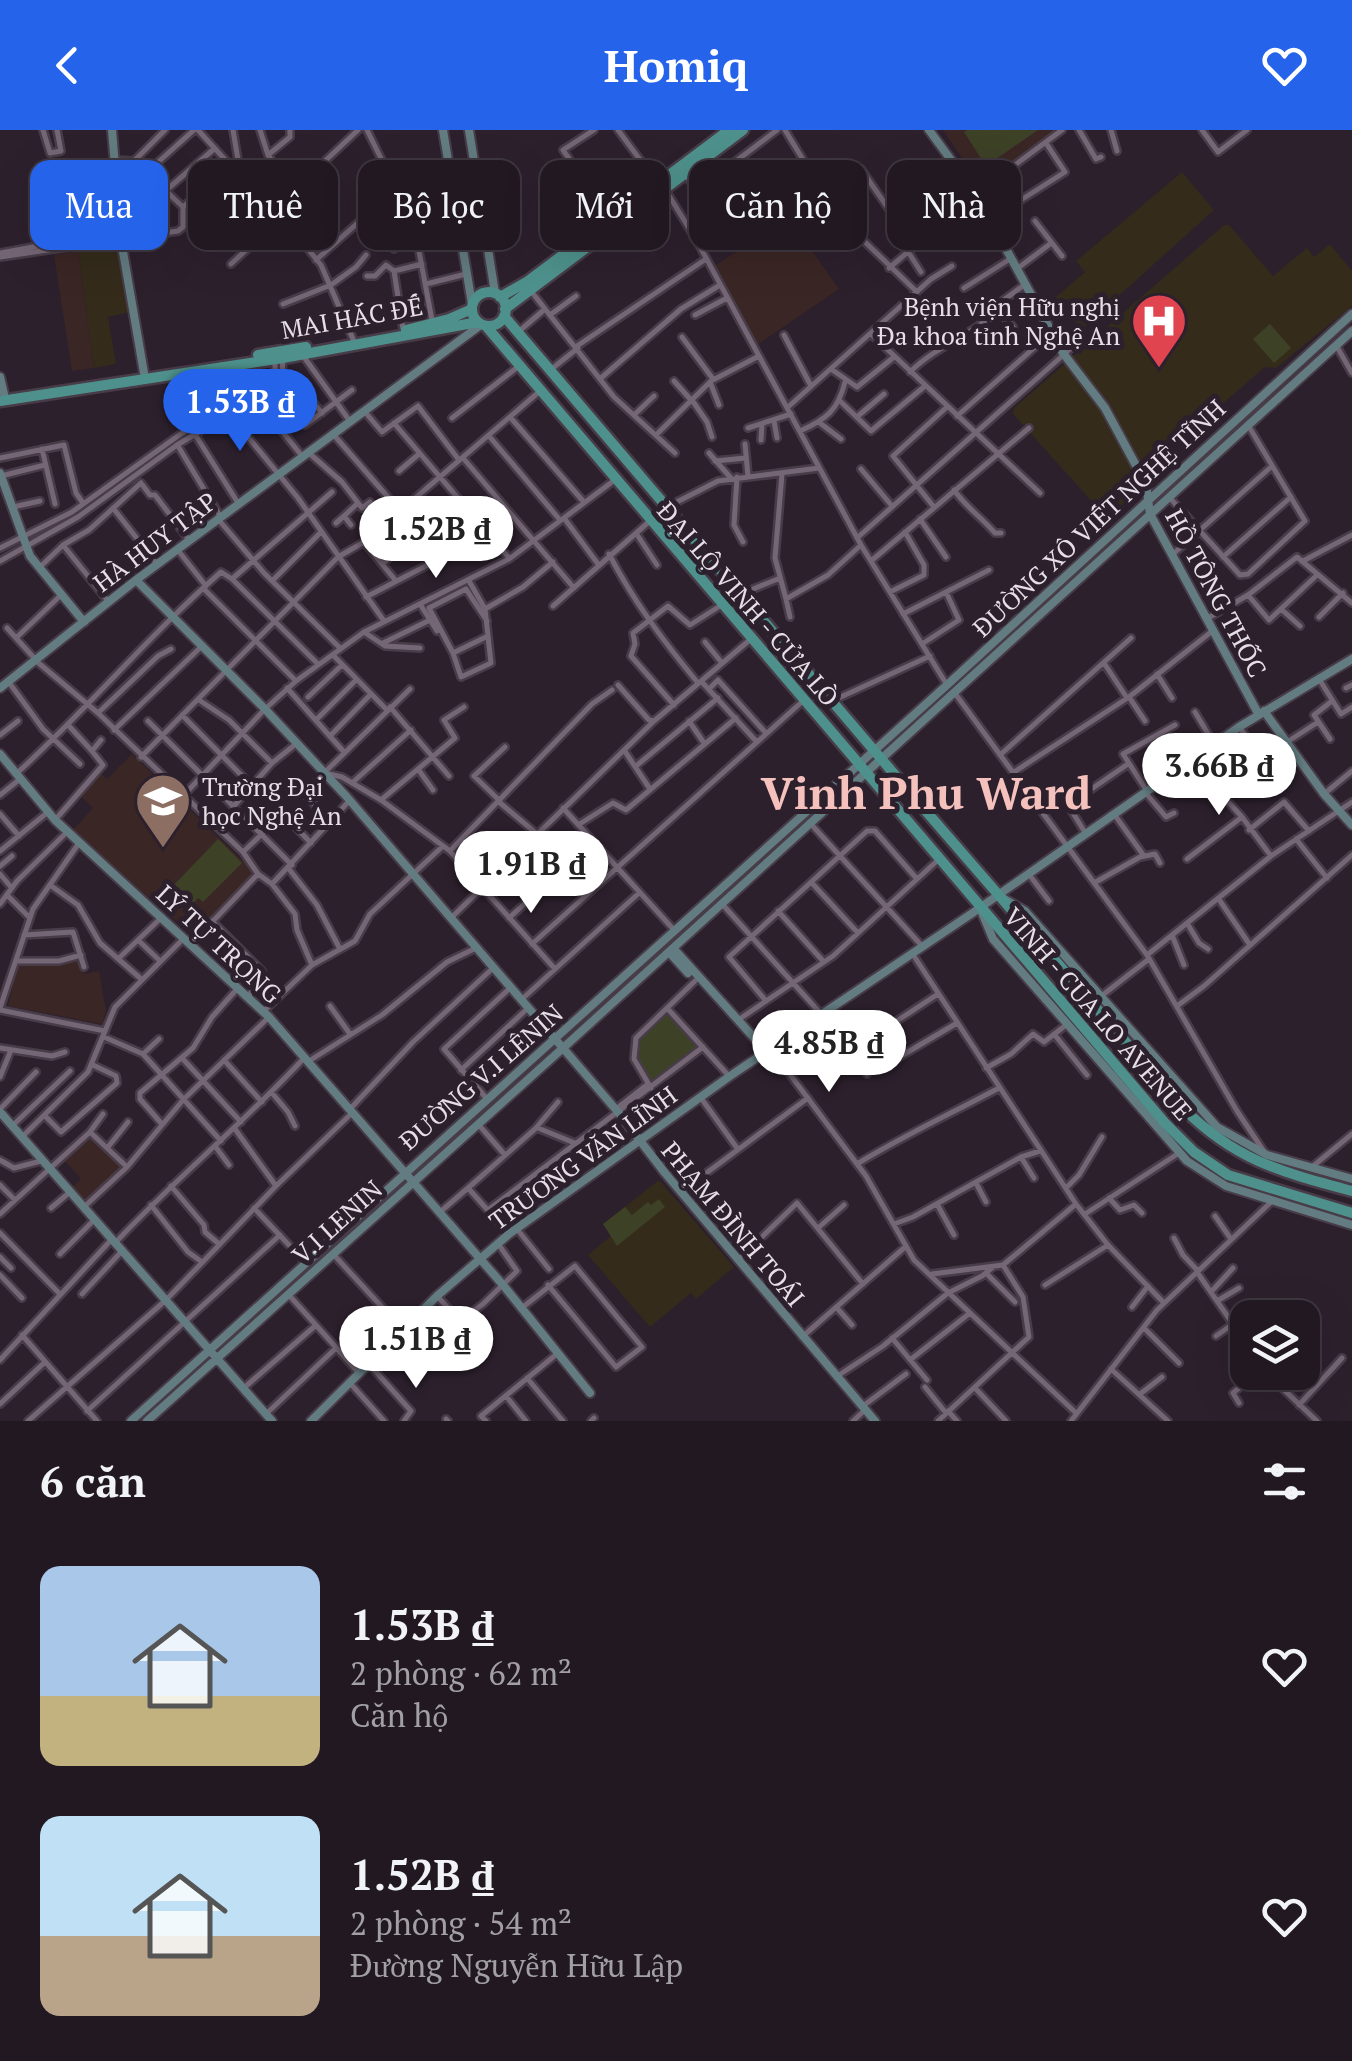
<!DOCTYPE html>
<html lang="vi">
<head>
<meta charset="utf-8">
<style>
  body { margin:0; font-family:"PT Serif",serif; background:#29212a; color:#f1f3f6; height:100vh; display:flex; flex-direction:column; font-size:38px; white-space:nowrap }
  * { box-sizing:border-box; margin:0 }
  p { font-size:32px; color:#a2a0a5 }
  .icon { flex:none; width:55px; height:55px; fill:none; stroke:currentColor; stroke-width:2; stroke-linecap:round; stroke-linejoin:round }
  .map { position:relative; height:1291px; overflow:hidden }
  .panel { display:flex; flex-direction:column; background:#211822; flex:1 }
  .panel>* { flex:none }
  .top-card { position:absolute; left:30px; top:30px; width:1292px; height:90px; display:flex; gap:20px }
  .tools { position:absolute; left:1230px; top:1170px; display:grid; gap:20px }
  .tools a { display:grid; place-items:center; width:90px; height:90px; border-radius:20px; background:#211822; box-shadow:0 10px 40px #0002,0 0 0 2px #3e3740; font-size:50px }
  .price { position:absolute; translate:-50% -85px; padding:0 22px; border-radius:35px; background:#fff; color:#222; font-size:32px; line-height:65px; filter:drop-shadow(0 2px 5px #0008) }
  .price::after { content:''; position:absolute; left:50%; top:60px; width:30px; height:22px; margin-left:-15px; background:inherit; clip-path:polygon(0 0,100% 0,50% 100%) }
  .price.selected { background:#2563eb; color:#fff }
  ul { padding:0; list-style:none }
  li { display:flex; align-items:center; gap:30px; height:250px; padding:0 40px }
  li span { display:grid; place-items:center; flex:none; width:280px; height:200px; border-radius:20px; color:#555 }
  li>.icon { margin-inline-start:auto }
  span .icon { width:120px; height:120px; fill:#fffc; stroke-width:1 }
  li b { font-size:42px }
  h2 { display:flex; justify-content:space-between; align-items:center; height:120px; padding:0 40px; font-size:42px }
  .tag { padding:0 35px; border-radius:20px; background:#211822; box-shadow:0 10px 40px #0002,0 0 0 2px #3e3740; font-size:35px; line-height:90px }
  .tag.selected { background:#2563eb; color:#fff }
  header { display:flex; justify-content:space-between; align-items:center; height:130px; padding:0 40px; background:#2563eb; color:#fff; font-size:45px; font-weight:600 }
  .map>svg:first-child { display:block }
  .education { fill:#3a2625 }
  .medical { fill:#342b1b }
  .green { fill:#3d4126 }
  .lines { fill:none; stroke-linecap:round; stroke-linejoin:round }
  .street-casing { stroke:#473c48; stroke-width:10 }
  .secondary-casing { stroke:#473c48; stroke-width:12 }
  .primary-casing { stroke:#473c48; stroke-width:15 }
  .street { stroke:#756676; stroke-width:5 }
  .secondary { stroke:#627c81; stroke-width:8 }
  .primary { stroke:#4e918c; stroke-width:10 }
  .labels { text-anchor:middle; stroke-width:10; stroke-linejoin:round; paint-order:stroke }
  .poi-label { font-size:25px; fill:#e7dfe8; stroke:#2c202d; text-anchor:end }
  .street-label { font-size:25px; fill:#e7dfe8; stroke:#2c202d }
  .town-label { font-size:45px; font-weight:bold; fill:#f5c1bd; stroke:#2c202d }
</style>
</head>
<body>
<header><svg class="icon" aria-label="back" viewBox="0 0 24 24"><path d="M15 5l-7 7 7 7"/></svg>Homiq<svg class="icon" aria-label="heart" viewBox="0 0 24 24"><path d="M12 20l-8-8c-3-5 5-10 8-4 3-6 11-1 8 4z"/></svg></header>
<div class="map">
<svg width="1352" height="1291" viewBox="0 0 1352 1291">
  <rect width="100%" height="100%" fill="#2c202d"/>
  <!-- education -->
  <path class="education" d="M943,0H1060L982,58Z
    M789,88L839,159L757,215L714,136Z
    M78,121L94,238L72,241L54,125Z
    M132,624L251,739V745L205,793L196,786L185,799L72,701L93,678L78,663L99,642L107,649Z
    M80,829L84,844L99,841L106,881L102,894L8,876L18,834Z
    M92,1005L124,1036L87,1073L72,1057L81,1049L65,1031Z"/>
  <!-- medical -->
  <path class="medical" d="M1182,42L1214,80L1082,199L1056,167L1085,142L1076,131Z
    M1224,95H1229L1273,146L1307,118L1314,127L1330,114L1352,141V176L1276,238L1265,237L1158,330L1157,344L1112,385L1105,386L1013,284L1014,278Z
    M114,116L119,118L130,182L108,187L116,234L94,238L78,121Z
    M659,1050L734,1137L696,1169L691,1163L650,1197L588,1125L612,1105L603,1094Z"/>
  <!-- green -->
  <path class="green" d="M967,0H1038L986,36L964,2Z
    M1270,194L1291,218L1274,233L1253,209Z
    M218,709L242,733L203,772L198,768L189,778L170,759Z
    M667,878L703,917L651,958L634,929L633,915Z
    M659,1069L665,1077L617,1116L603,1094L625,1077L632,1085L648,1072L651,1075Z"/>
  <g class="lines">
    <!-- street casing -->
    <g class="street-casing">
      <path id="street" d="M43,0L50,23L61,21L57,0
        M198,0L250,57L278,82L321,135L353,209
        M233,0L238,30
        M260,0L268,25L281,44L261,68
        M367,0L396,59L423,86L454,72
        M594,0L563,20L611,89
        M618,0L658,54
        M785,0L836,84L917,162
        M1079,0L1096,29L1101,27
        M1111,0L1117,21
        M1202,0L1218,22L1247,0
        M268,25L290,7V0
        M114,30L134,31L183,77L229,36
        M134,31L165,0
        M146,43L194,0
        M685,44L705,71
        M715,47L777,0
        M665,59L698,113L861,415L947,555
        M823,65L861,39L897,91
        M274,79L358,0
        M362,88L394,119
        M991,89L1065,42L1046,13
        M217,91L250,57
        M1035,91L1062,126
        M159,104L156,69L214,19
        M924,106L941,117
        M418,116L432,190
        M907,120L921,142
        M0,123L87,107L98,110
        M0,127L178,101L183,97V77
        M316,130L396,59
        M231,134L282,87
        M889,138L976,64L1062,0
        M1018,138L1050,114
        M367,146H375L386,135L394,141
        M426,154L466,144
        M964,158L1010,129
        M531,161L614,267L675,323
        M283,174L331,155L356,137L366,125
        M998,180L1013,197
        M550,185L576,166
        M695,185L727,168
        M403,199L394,141L422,134
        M517,203L545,179
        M871,204L1040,363
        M784,205L811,256
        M682,207L713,249
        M1336,215L1352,243
        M577,216L706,129
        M304,227L349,290
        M831,239L857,257L894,227
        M549,241L578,218
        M910,242C936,216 971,206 998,180L997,175L1024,155
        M601,248L681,179L720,155
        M674,251L691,270
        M710,252L719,275
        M274,257L305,295L352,260
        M256,269L302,326
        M692,270L707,292L712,307
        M312,271L322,283
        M840,271L871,301L925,256
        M788,277L931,149L952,136
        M365,282L382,302L418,276L459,330
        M230,285L298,368L384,491
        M634,285L654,266
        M858,286L884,264
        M957,286L1052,202
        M510,287L583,371
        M452,288L519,236
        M774,291L777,308
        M394,293L509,428
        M820,293L841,309
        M191,298L238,373
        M748,298L791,284
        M800,301C827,289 838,280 845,252
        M333,304L400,381
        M657,304L711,251L759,226
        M489,306L560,390
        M761,310L762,294
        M745,314L748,346
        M178,316L220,386
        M42,319L55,374
        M309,323L342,352L362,378L370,372
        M709,323L730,347
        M0,328L64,315L76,363L83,373
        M463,328L574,458
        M715,331L746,328
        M861,339L892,376
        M399,341L419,324
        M782,344L775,428L786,469L828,445L861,415
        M1,346L45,335
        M737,347L734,395L743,412
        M141,353L150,365H155L189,410
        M954,360C966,377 981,387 995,403H1001
        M1170,368L1240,445L1248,444L1305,391L1248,295
        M669,376L718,351L819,338
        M13,377L40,371
        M934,377L893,326L947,277
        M113,378L157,434
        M564,388L598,434
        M218,389L264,443L340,518
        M920,389L946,427
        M336,393L344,386
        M351,395L344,386L358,373
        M636,403L657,435
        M857,408L1078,212
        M364,412L396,451
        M63,415L108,471
        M0,418L72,382L182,303L271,251L275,244V229
        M177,419L206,456
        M609,424C634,472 664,512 698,553
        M1172,425L1272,336
        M1223,427L1291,367
        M0,431L78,387L177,315L274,257L282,246L283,228
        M871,431L1029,298
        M1303,431L1352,405
        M382,434L458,370
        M40,437L63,415L89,400L141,353
        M232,449L332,362
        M272,451L321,402
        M469,451L485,479
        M203,458L296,551
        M890,462L924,445V435L905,402
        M741,464L780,448
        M1248,465L1269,490L1316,446
        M366,467L439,429L480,396
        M786,469L790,487
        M420,474L437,501
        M553,476L651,390
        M1281,479L1300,496
        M903,484L989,440
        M1319,487L1343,463
        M1208,488L1248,465L1297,427L1352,473
        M487,491L466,459L429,478L453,523L461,547L491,533L485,479L523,457L553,432
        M7,498L35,529
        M364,502L385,516L420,518
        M16,508L61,465
        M705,512L722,533
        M383,513L430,490
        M922,514L959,490L946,462
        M453,523L488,506
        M333,525L387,580
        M35,530L98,583L243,722L258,744L272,754L295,784L297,800L312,835
        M1104,533L1127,568
        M1157,544L1172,568
        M1319,549L1341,584L1352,577
        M8,551L43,599L80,634
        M701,551L756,611
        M618,555L649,590L654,591L752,508
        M287,558L344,622
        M1346,558L1352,555
        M709,559L718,550L765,602
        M954,562L1147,825L1237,981L1265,1023
        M308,567L342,535
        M1129,567L1145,591
        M199,570L229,590L272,633
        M832,571L930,526
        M674,575L631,526L635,514L633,503L668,476L690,495L723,474
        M390,577L449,646
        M99,582L158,526L171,519
        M1195,582L1214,614
        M182,585L253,657
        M316,590L356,550
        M148,591L292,735
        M689,591L704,613
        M69,596L92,621L101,610
        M1239,597L1265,630
        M114,600L202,516
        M0,605L18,591
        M330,606L371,564
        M1330,609L1314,585L1332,571
        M1287,612L1318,592
        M624,620L650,659
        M1000,625L1131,508
        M141,627L338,427L364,412L540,261
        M1191,631L1242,687L1271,726
        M636,636L718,568
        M418,639L433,660
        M1014,642L1129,567L1211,502
        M324,643L410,559
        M16,644C87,580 149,505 221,442L232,449L318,534
        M352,653L411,600
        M1147,661L1123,624L1175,595
        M1145,662L1166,687L1174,683
        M1324,664L1352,641
        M0,665L20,649
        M183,666L265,579L296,551L364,502L509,429L616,349
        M381,670L455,608L444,590L464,577
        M500,671L474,646L505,617
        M499,672L537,704
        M233,677L272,633L297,613
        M563,678L675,801
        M0,684L19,706
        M1114,684L1144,726
        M55,690L103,635L92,621
        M330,692L305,664L325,643L342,647L381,670L450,721L555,839
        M810,693L922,816
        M578,695L613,673L626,680L736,588
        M1249,700L1284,672L1309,701
        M1086,704L1068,675L1128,634
        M1296,709L1327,748
        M0,721L48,682
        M450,721L592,574L612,560
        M243,722L283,684L311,713
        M1187,729L1242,687
        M0,736L12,726
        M289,739L317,775L340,819
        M1028,743L1049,771
        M0,744L11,757
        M811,752L858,803
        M1094,753L1140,727L1155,724L1160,733
        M272,754L350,670
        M50,755L78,775L100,813L140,848
        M7,765L29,787
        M1218,768L1250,815
        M0,774L17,751L67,702
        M723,775L821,884
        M778,781L823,831
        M452,787L654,591
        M509,788L592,713
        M212,791L262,841V847L247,868
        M1187,793L1199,813L1208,819
        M24,805L73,802L84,837
        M1172,805L1184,835
        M138,810L159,830
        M191,814L258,744
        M532,814L804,570
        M912,823L1076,1074L1108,1115L1164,1173
        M1147,825L1271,726L1352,672
        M118,829L162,787
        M17,831H59L81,825
        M1100,867L1149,829
        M521,870L639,763
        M766,871L729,827L867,701H875L917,749
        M330,876L350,904
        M1177,876L1204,856L1352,725
        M0,878L33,779L79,713
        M667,878L729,946
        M0,880L105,901
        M264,881L312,835L355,811L370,784L443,716
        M825,881L867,944
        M738,890L833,826L938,730
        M1054,904L1087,945
        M104,907L143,924L221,1011
        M0,918L52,926L65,922
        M771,919L866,1046L914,1130L1076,1283
        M851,921L938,864
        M143,924L159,909
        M182,928L241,992
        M896,929L957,893
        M224,930L262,972
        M309,931L382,885L447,832L476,818
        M986,938L1011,924L1033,904L1044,912L1066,895
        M461,940L528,878
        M0,947L11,920
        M651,958L634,929L636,908L695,851
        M272,963L288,982L295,996
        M701,968L737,1018
        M487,969L444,919L510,858
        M0,979L36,942
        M350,979L413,912L493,838
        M616,979L648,954
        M45,986L61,1002L117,953L116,946L93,935
        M161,993L140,969V963L193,918L212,887L237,859
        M478,994L505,1025
        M12,996L70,941
        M538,998L577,1014
        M235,999L276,1056
        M90,1002L103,984
        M22,1007L88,942L115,877L183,809
        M215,1016L229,1035
        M108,1017L128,992
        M1021,1027L1034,1048
        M0,1030L14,1038L41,1031
        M857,1034C903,1006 952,983 999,958
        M1312,1037L1352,1004
        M976,1053L986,1072
        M0,1055L15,1070
        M171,1056L204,1095L205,1102L219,1114
        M1066,1058L1079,1045L1102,1007
        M682,1061L808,968
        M1109,1068L1120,1080L1134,1075L1142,1083
        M937,1074L954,1105
        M151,1075L188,1122L202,1132
        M84,1077L127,1037L183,970L269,887
        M51,1078L70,1062
        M254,1078L305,1132
        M488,1080L703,917
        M440,1082L468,1058
        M0,1084L90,1002L126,1036
        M1085,1084L1179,1023
        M1215,1086L1231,1109
        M894,1094L913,1087L1021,1027L1040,1021
        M818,1098L844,1075
        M517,1099L549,1139
        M0,1103L59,1163
        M509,1104L468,1058L535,999L558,972
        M1174,1108L1183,1125L1198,1141
        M116,1112C176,1048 245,992 305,927
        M60,1124L95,1089
        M334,1125L403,1200
        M0,1127L11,1138
        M738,1130L797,1073L863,1154
        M1197,1142L1248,1216
        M986,1143L1015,1172
        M932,1144L1003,1135L1076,1074
        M0,1145L22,1168
        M1045,1155L1108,1115
        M1211,1162L1233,1138
        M82,1164L121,1122
        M288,1164L359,1243
        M437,1166L460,1191L483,1174L517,1141L499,1115
        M1217,1171L1239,1158
        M523,1177L575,1136L642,1217L616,1237L548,1155
        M1132,1177L1148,1156
        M837,1178L852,1195
        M1144,1198L1179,1233
        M22,1205L97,1291
        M1216,1206L1233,1194
        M802,1207L904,1118
        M892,1208L927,1250
        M0,1230L112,1109
        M910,1230L970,1183
        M369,1234L411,1281L404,1291
        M1111,1239L1168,1291
        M1265,1242L1317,1291
        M839,1245L883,1216L948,1163L982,1146L993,1137
        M527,1248L563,1291
        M350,1253L384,1291
        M245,1257L315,1196
        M925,1257L946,1283
        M975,1258L1006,1291
        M1140,1264L1162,1247
        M506,1266L526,1291
        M1239,1273L1233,1263L1247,1251L1254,1252L1266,1243
        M0,1274L45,1232
        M1299,1275L1342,1228
        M863,1276L906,1244
        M87,1281L280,1105
        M948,1281L957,1291
        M266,1284L335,1219
        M446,1289L448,1291
        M28,1291L166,1170L276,1056L353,982
        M486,1291L481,1286L558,1223
        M591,1291L594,1288
        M853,1291L866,1279
        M938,1291L1029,1207L1023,1167L1003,1135
        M1071,1291L1157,1180L1271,1072"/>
    </g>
    <!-- secondary casing -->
    <g class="secondary-casing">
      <path id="secondary" d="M112,0L121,110L144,243
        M443,0L472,174
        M469,0L495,163
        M929,0L976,64L1063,223L1105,278L1146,354L1150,384L1259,585
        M0,247L4,264
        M0,343L30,426L84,492
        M136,450L265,579L346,666L618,982L665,1043L875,1291
        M0,558L136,450L482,194
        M1264,581L1324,664L1352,695
        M0,624L55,690L269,887L503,1155L590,1263
        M999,766L1025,781L1217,997L1267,1025L1352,1049
        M980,778L993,809L1187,1031L1226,1056L1352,1095
        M673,818L766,921
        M669,822L688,843
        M0,982L272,1291
        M131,1291L947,555L1352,184
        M147,1291L563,918L1352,201
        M311,1291L437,1166L509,1104L730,946L971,784L1239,597L1352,529"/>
    </g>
    <!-- primary casing -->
    <g class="primary-casing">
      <path id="primary" d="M472 179a17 17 0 1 1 34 0a17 17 0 1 1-34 0Z
        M500,167L528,151L729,0
        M505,179L743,0
        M504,186L912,665L1183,978C1236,1031 1282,1042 1352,1061
        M486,196L1165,993L1194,1022L1228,1045L1352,1083
        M406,200L449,189L472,179
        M258,225L306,217
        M0,271L283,228L478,192"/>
    </g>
    <!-- street -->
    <use href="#street" class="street"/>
    <!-- secondary -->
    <use href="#secondary" class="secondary"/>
    <!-- primary -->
    <use href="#primary" class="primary"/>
  </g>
  <!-- icons -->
  <defs>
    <g id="hospital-pin" transform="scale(2.875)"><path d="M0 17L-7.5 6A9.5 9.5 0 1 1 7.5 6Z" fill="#e0444e" stroke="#2c202d"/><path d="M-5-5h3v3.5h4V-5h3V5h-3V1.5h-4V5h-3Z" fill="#fff"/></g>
    <g id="university-pin" transform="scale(2.875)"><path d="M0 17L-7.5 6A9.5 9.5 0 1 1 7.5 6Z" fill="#8d6e63" stroke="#2c202d"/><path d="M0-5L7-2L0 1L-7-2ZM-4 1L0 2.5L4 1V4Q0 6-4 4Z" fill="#fff"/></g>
  </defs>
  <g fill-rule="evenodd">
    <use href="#hospital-pin" x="1159" y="191"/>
    <use href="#university-pin" x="163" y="671"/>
  </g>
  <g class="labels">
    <!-- poi labels -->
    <g class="poi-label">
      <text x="1120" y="186">Bệnh viện Hữu nghị<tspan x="1120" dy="29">Đa khoa tỉnh Nghệ An</tspan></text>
      <text x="202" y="666" text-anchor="start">Trường Đại<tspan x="202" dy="29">học Nghệ An</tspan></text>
    </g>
    <!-- street labels -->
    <g class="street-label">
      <text transform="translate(352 188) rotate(-10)" y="9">MAI HẮC ĐẾ</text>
      <text transform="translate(1099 388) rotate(-43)" y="9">ĐƯỜNG XÔ VIẾT NGHỆ TĨNH</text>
      <text transform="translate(155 412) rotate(-37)" y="9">HÀ HUY TẬP</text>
      <text transform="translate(1216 463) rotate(62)" y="9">HỒ TÔNG THỐC</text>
      <text transform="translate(748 474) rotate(49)" y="9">ĐẠI LỘ VINH - CỬA LÒ</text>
      <text transform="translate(219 814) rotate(43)" y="9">LÝ TỰ TRỌNG</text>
      <text transform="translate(1098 884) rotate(49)" y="9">VINH - CUA LO AVENUE</text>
      <text transform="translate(481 947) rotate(-41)" y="9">ĐƯỜNG V.I LÊNIN</text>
      <text transform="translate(583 1028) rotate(-36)" y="9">TRƯƠNG VĂN LĨNH</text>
      <text transform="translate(337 1092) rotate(-42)" y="9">V.I LENIN</text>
      <text transform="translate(733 1094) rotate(50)" y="9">PHẠM ĐÌNH TOÁI</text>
    </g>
    <!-- town labels -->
    <g class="town-label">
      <text x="926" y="679">Vinh Phu Ward</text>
    </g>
  </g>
</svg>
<div class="tools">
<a><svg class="icon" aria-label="layers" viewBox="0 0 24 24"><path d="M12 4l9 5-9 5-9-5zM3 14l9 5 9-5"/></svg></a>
</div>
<b class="price selected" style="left:240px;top:324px">1.53B ₫</b>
<b class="price" style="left:436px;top:451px">1.52B ₫</b>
<b class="price" style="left:1219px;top:688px">3.66B ₫</b>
<b class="price" style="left:531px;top:786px">1.91B ₫</b>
<b class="price" style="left:829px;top:965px">4.85B ₫</b>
<b class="price" style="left:416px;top:1261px">1.51B ₫</b>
<div class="top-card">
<a class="tag selected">Mua</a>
<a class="tag">Thuê</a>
<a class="tag">Bộ lọc</a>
<a class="tag">Mới</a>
<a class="tag">Căn hộ</a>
<a class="tag">Nhà</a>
</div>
</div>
<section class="panel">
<h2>6 căn<svg class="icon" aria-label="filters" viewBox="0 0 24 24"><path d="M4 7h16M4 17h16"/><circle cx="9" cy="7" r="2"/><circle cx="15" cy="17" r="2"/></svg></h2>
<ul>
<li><span style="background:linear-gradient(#a9c7e8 65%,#c2b280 0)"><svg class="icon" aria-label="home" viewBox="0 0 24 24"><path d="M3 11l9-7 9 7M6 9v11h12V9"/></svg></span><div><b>1.53B ₫</b><p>2 phòng · 62 m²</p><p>Căn hộ</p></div><svg class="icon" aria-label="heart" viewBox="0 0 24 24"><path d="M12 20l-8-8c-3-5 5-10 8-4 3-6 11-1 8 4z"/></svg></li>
<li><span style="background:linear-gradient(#bfe0f5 60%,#b9a48a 0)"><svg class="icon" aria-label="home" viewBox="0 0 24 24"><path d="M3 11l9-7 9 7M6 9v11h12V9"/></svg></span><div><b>1.52B ₫</b><p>2 phòng · 54 m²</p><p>Đường Nguyễn Hữu Lập</p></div><svg class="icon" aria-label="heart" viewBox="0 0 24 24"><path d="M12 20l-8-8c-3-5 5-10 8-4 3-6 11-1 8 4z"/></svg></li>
</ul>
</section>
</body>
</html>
